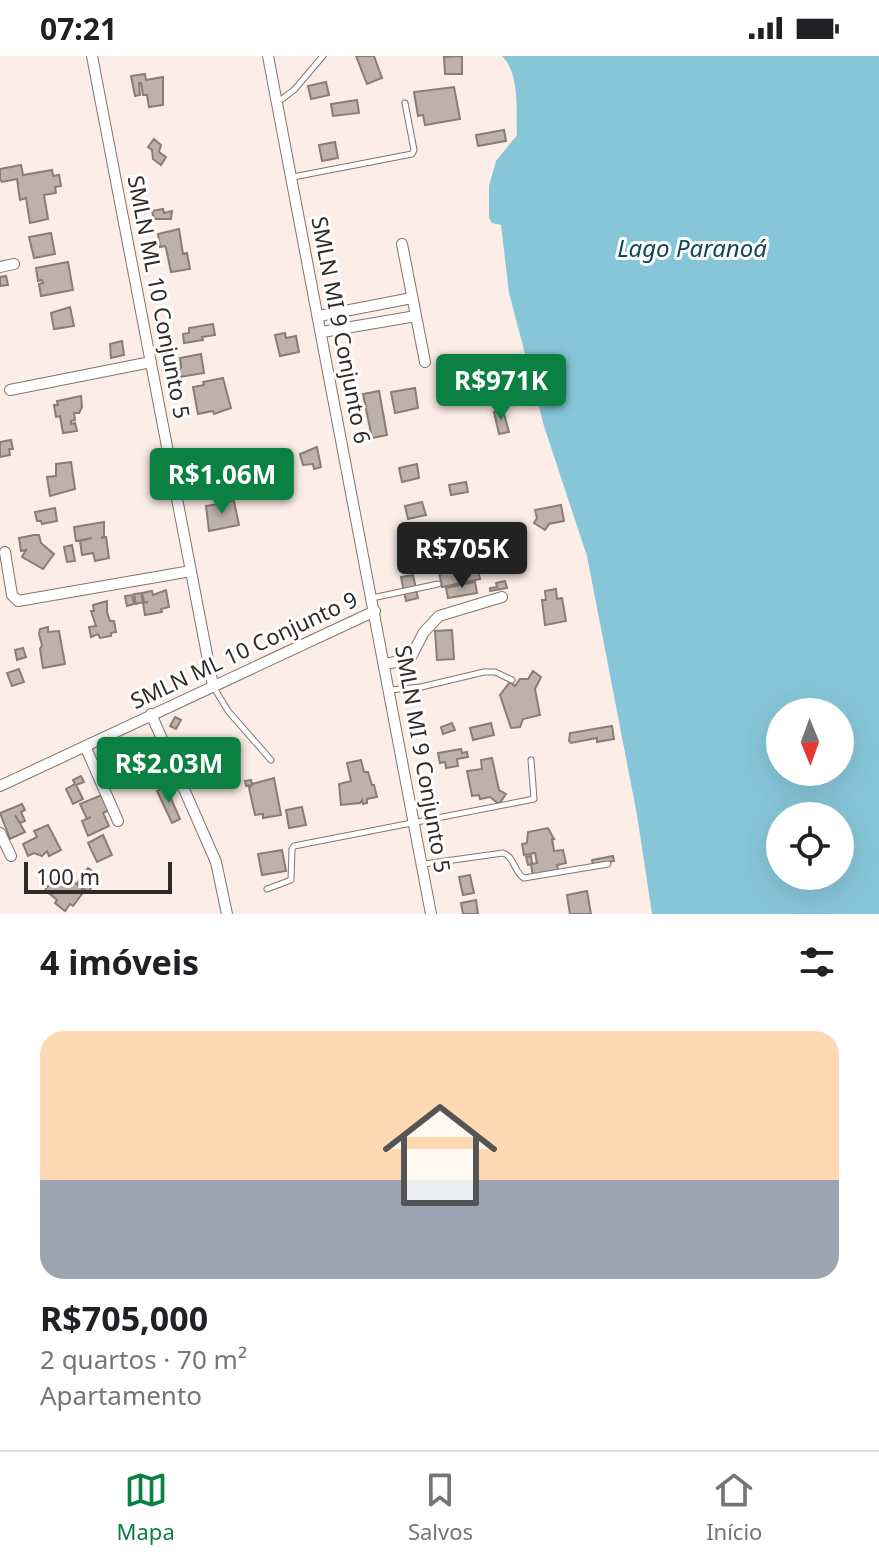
<!DOCTYPE html>
<html lang="pt">
<head>
<meta charset="utf-8">
<style>
  body { margin:0; font-family:"Noto Sans",sans-serif; background:#f2f2f2; color:#202124; height:100vh; display:flex; flex-direction:column; font-size:30px; white-space:nowrap }
  * { box-sizing:border-box; margin:0 }
  p { font-size:26px; color:#757577 }
  .icon { flex:none; width:44px; height:44px; fill:none; stroke:currentColor; stroke-width:2; stroke-linecap:round; stroke-linejoin:round }
  .map { position:relative; height:858px; overflow:hidden }
  .sheet { display:flex; flex-direction:column; background:#fff; flex:1 }
  .sheet>* { flex:none }
  .needle { width:52px; rotate:179deg }
  .controls { position:absolute; left:766px; top:642px; display:grid; gap:16px }
  .controls a { display:grid; place-items:center; width:88px; height:88px; border-radius:50%; background:#fff; box-shadow:0 8px 32px #0002; font-size:40px }
  .scale { position:absolute; left:24px; bottom:20px; width:148px; box-sizing:border-box; padding-left:8px; border:4px solid #302b28; border-top:0; font-size:22px; line-height:28px; white-space:nowrap; color:#302b28; -webkit-text-stroke:6px #fff; paint-order:stroke }
  .price { position:absolute; translate:-50% -68px; padding:0 18px; border-radius:8px; background:#0b8043; color:#fff; font-size:26px; line-height:52px; filter:drop-shadow(0 2px 4px #0008) }
  .price::after { content:''; position:absolute; left:50%; top:48px; width:24px; height:18px; margin-left:-12px; background:inherit; clip-path:polygon(0 0,100% 0,50% 100%) }
  .price.active { background:#222; color:#fff }
  ul { padding:0; list-style:none }
  li { display:grid; align-content:center; gap:16px; height:424px; padding:0 40px }
  li+li { border-top:2px solid #e0e0e0 }
  li span { display:grid; place-items:center; height:248px; border-radius:24px; color:#555 }
  li>.icon { margin-inline-start:auto }
  span .icon { width:144px; height:144px; fill:#fffc; stroke-width:1 }
  li b { font-size:34px }
  h2 { display:flex; justify-content:space-between; align-items:center; height:96px; padding:0 40px; font-size:34px }
  .status { display:flex; justify-content:space-between; align-items:center; height:56px; padding:0 40px; background:#fff; direction:ltr }
  .status svg { height:22px; fill:currentColor }
  .tabs { display:flex; justify-content:space-around; align-items:center; height:112px; border-top:2px solid #e0e0e0; background:#fff; font-size:22px; color:#757577 }
  .tabs a { display:grid; justify-items:center; gap:4px }
  .tabs .active { color:#0b8043 }
  .map>svg:first-child { display:block }
  .water { fill:#86c6d8; fill-rule:evenodd }
  .building { fill:#beb1a9; stroke:#897d75; stroke-width:2 }
  .lines { fill:none; stroke-linecap:round; stroke-linejoin:round }
  .lane-casing { stroke:#81756d; stroke-width:7 }
  .street-casing { stroke:#81756d; stroke-width:12 }
  .lane { stroke:#fff; stroke-width:5 }
  .street { stroke:#fff; stroke-width:10 }
  .labels { text-anchor:middle; stroke-width:6; stroke-linejoin:round; paint-order:stroke }
  .street-label { font-size:22px; fill:#302b28; stroke:#fff }
  .water-label { font-size:24px; font-style:italic; fill:#104855; stroke:#fff }
</style>
</head>
<body>
<div class="status"><b>07:21</b><svg viewBox="0 0 49 12"><path d="M0 12V9h3v3zM5 12V6h3v6zM10 12V3h3v9zM15 12V0h3v12zM26 1h20v11H26zM47 4h2v5h-2z"/></svg></div>
<div class="map">
<svg width="879" height="858" viewBox="0 0 879 858">
  <rect width="100%" height="100%" fill="#fceee6"/>
  <!-- water -->
  <path class="water" d="M502,0H879V858H652L637,759L587,500L544,370L509,237L501,169L492,167L489,162V130L496,105L517,79C516,54 520,18 502,0ZM780,656H840V716H780ZM780,760H840V820H780Z"/>
  <!-- building -->
  <path class="building" d="M356,0H374L382,22L367,28Z
    M462,0V18H445L444,1Z
    M145,18L146,24L163,21V49L149,51L147,39H143L141,27H139L140,39L135,40L131,20Z
    M326,26L329,39L311,43L308,30Z
    M454,31L460,63L425,69L423,59L418,60L414,36Z
    M357,44L359,57L333,60L331,48Z
    M504,74L506,85L478,90L476,79Z
    M154,83L161,89L159,96L166,101L161,109L153,103L152,94L148,91Z
    M335,86L338,102L322,105L319,89Z
    M21,109L23,119L52,114L53,120L59,119L61,130L55,131L56,137L44,139L48,163L30,167L26,142L20,144L17,123L2,126L0,123V113Z
    M163,153L164,157L172,155L171,163H154L152,155Z
    M179,173L183,198L187,197L190,213L171,216L166,192L165,190L160,191L158,178Z
    M51,177L55,198L34,202L29,181Z
    M68,206L73,234L41,240L39,228L43,227L42,224L38,225L36,212Z
    M6,220L8,229L0,230V221Z
    M70,251L74,270L54,273L51,257Z
    M213,268L215,279L202,281L203,284L184,287L183,278L189,277V272Z
    M285,277L286,282L296,280L299,296L280,300L275,279Z
    M122,285L124,299L111,302L110,288Z
    M201,298L204,317L179,321L178,316L181,311L180,302Z
    M223,322L231,352L214,358L213,355L198,358L193,331L204,329L203,326Z
    M415,332L418,352L395,357L391,336Z
    M379,335L387,379L372,382L363,338Z
    M81,340L82,351L79,357H74L75,364L71,365V368L75,367L77,375L63,377L60,360L56,361L54,349H58L57,345Z
    M503,354L509,376L499,378L494,356Z
    M11,384L13,393H9L10,399L0,401V386Z
    M317,391L321,411L314,413L313,408L303,409L300,398Z
    M71,406L75,433L50,440L47,421L56,420V408Z
    M417,408L419,422L402,426L399,412Z
    M466,426L468,436L451,439L449,429Z
    M234,445L239,469L209,475L206,450Z
    M422,446L426,459L408,463L405,450Z
    M561,449L564,465L549,468L545,474L534,467L537,462L535,454Z
    M55,452L57,465L42,468L41,465H37L35,456Z
    M104,466V480L101,482L106,481L109,502L95,505L93,497L82,499L80,485L92,482L76,485L74,471Z
    M34,479H39L41,487L54,498L43,513L22,501L26,494L21,495L19,482Z
    M72,489L75,505L67,506L64,491Z
    M462,497L465,511L477,509L480,523L442,531L439,516L451,514L448,500Z
    M413,519L418,542L406,545L401,521Z
    M505,525L507,532L490,535V532L497,531L496,527Z
    M475,526L477,537L448,542L446,532Z
    M556,533L557,543L562,542L566,565L545,569L542,544H546L545,535Z
    M166,534L169,551L161,553L162,556L145,559L143,547L148,546H144L142,537L152,535L153,539Z
    M141,537L143,546L136,548L134,538Z
    M132,539L134,548L127,550L125,540Z
    M107,545V556L110,565H114L116,576L111,577V580L100,582L98,578L91,581L89,571L96,570L91,555H94L93,549Z
    M48,571V576L59,575L65,608L43,612L40,593L42,589L39,578L40,573Z
    M452,574L454,603L437,604L435,575Z
    M23,592L26,601L17,604L15,594Z
    M19,613L24,626L12,630L7,617Z
    M533,615L541,621L535,633L540,659L523,663L520,671L511,672L500,639L510,626L515,630L520,623H528Z
    M175,661L181,664L176,673L170,670Z
    M452,667L455,674L443,678L441,671Z
    M491,667L494,679L473,684L470,672Z
    M612,670L614,683L597,686V682L571,687L569,685L570,677Z
    M461,693L462,697L467,696L468,701L457,703L458,710L446,712L445,706L440,707L438,697Z
    M492,702L499,734L506,738L499,748L490,741L480,743L479,739L472,740L467,715L482,713L481,704Z
    M361,704L364,716H368L372,729H374L377,741L367,743V747L363,748L362,744L360,747L341,749L339,728L351,725L347,707Z
    M81,720L84,726L76,729L83,743L73,748L66,733L75,728L73,724Z
    M274,722L281,759L263,762V758L255,759L249,732L252,729L246,730L245,725L251,724L252,728Z
    M166,731L180,763L172,767L157,735Z
    M104,738L111,753L103,757L109,770L88,780L82,765L91,761L87,763L80,748Z
    M22,748L25,754L21,756L25,765L20,767L15,759L25,776L10,783L0,757Z
    M302,751L306,769L289,772L286,754Z
    M48,769L61,794L49,800L47,795L42,800L34,797L28,800L23,788L37,781L34,775Z
    M548,772L554,783H552L554,795L563,794L566,807L557,809L558,814L533,820L531,808L528,809L526,801L531,800L532,808L537,807L535,797L524,799L522,788L527,787L528,776Z
    M103,779L112,799L97,806L88,787Z
    M282,794L286,815L262,819L258,798Z
    M613,800L614,805L593,809L592,804Z
    M88,812L100,820L88,836L77,827Z
    M470,819L474,837L463,839L459,821Z
    M56,820L65,827L68,822L83,833L80,836L82,838L73,850L70,848L65,855L55,847L57,844L45,834Z
    M587,835L591,858H570L567,839Z
    M476,844L478,858H463L461,847Z"/>
  <g class="lines">
    <!-- lane casing -->
    <g class="lane-casing">
      <path id="lane" d="M278,46L294,34L323,0
        M293,121L412,98L414,94L405,47
        M372,542L438,528
        M213,630L228,655L271,704
        M390,634L421,631L484,616H495L512,624
        M424,808L503,797C515,801 514,817 524,822L608,808
        M267,833L291,824L292,793L294,790L534,743L531,704"/>
    </g>
    <!-- street casing -->
    <g class="street-casing">
      <path id="street" d="M92,0L213,630
        M268,0L431,858
        M402,188L425,306
        M0,211L14,208
        M319,260L412,242
        M322,276L416,260
        M10,334L151,306
        M5,496L12,539L18,545L191,515
        M385,608L410,603L424,576L439,560L502,541
        M151,658L216,806L227,858
        M85,690L118,765
        M0,730L375,555
        M0,777L11,800"/>
    </g>
    <!-- lane -->
    <use href="#lane" class="lane"/>
    <!-- street -->
    <use href="#street" class="street"/>
  </g>
  <g class="labels">
    <!-- street labels -->
    <g class="street-label">
      <text transform="translate(159 241) rotate(79)" y="8">SMLN ML 10 Conjunto 5</text>
      <text transform="translate(341 274) rotate(79)" y="8">SMLN MI 9 Conjunto 6</text>
      <text transform="translate(244 594) rotate(-25)" y="8">SMLN ML 10 Conjunto 9</text>
      <text transform="translate(423 703) rotate(80)" y="8">SMLN MI 9 Conjunto 5</text>
    </g>
    <!-- water labels -->
    <g class="water-label">
      <text x="692" y="201">Lago Paranoá</text>
    </g>
  </g>
</svg>
<div class="controls">
<a><svg class="needle" viewBox="-14 -14 28 28"><path d="M0-13l5 13h-10z" fill="#e53935"/><path d="M0 13l5-13h-10z" fill="#757577"/></svg></a>
<a><svg class="icon" aria-label="locate" viewBox="0 0 24 24"><circle cx="12" cy="12" r="6"/><path d="M12 2v4M12 18v4M2 12h4M18 12h4"/></svg></a>
</div>
<div class="scale">100 m</div>
<b class="price" style="left:501px;top:366px">R$971K</b>
<b class="price" style="left:222px;top:460px">R$1.06M</b>
<b class="price active" style="left:462px;top:534px">R$705K</b>
<b class="price" style="left:169px;top:749px">R$2.03M</b>
</div>
<section class="sheet">
<h2>4 imóveis<svg class="icon" aria-label="filters" viewBox="0 0 24 24"><path d="M4 7h16M4 17h16"/><circle cx="9" cy="7" r="2"/><circle cx="15" cy="17" r="2"/></svg></h2>
<ul>
<li><span style="background:linear-gradient(#ffd9b3 60%,#9aa5b1 0)"><svg class="icon" aria-label="home" viewBox="0 0 24 24"><path d="M3 11l9-7 9 7M6 9v11h12V9"/></svg></span><div><b>R$705,000</b><p>2 quartos · 70 m²</p><p>Apartamento</p></div></li>
</ul>
</section>
<nav class="tabs">
<a class="active"><svg class="icon" aria-label="map" viewBox="0 0 24 24"><path d="M3 6l6-2 6 2 6-2v14l-6 2-6-2-6 2zM9 4v14M15 6v14"/></svg>Mapa</a>
<a><svg class="icon" aria-label="saved" viewBox="0 0 24 24"><path d="M7 4h10v16l-5-4-5 4z"/></svg>Salvos</a>
<a><svg class="icon" aria-label="home" viewBox="0 0 24 24"><path d="M3 11l9-7 9 7M6 9v11h12V9"/></svg>Início</a>
</nav>
</body>
</html>
